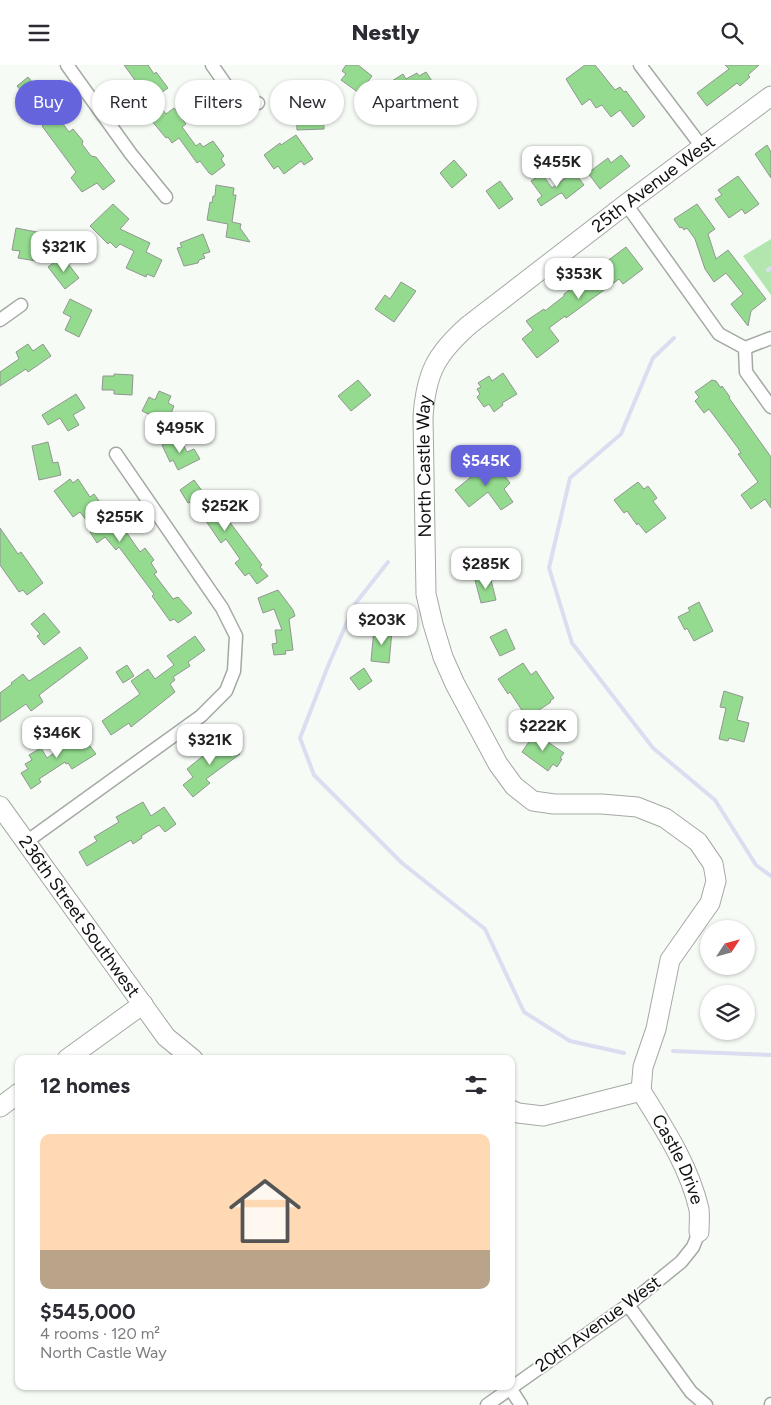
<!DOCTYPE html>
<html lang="en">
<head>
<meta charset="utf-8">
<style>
  body { margin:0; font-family:Figtree,sans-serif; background:#f7f7f7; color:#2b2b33; height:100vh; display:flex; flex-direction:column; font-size:19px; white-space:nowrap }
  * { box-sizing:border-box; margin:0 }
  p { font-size:16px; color:#7c7c81 }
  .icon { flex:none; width:28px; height:28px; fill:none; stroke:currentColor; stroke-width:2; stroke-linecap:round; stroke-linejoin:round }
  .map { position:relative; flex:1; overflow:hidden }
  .sheet { position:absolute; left:15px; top:990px; width:500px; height:335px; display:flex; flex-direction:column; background:#fff; border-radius:10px; box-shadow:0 1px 4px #0004 }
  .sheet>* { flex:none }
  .top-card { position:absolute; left:15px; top:15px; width:500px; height:45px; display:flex; gap:10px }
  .needle { width:32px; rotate:54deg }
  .buttons { position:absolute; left:700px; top:855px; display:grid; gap:10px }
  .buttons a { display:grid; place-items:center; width:55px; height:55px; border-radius:50%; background:#fff; box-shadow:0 1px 4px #0004; font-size:25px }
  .price { position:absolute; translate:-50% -42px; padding:0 11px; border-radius:10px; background:#fff; color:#222; font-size:16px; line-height:32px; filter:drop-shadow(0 1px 2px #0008) }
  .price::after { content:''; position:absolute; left:50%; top:30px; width:15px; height:11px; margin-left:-8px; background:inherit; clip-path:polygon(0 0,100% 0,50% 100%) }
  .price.active { background:#6564dd; color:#fff }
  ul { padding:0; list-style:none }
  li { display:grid; align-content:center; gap:10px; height:265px; padding:0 25px }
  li+li { border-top:1px solid #e1e1e2 }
  li span { display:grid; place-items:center; height:155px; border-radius:10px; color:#555 }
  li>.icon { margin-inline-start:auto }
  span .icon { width:90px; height:90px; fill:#fffc; stroke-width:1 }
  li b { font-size:21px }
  h2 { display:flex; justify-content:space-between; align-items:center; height:60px; padding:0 25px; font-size:21px }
  .tag { padding:0 18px; border-radius:22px; background:#fff; box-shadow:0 1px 4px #0004; font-size:18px; line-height:45px }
  .tag.active { background:#6564dd; color:#fff }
  header { display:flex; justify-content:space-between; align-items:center; height:65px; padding:0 25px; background:#fff; font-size:22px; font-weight:800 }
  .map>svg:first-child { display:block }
  .green { fill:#b3e5af }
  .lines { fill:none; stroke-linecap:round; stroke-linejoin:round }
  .stream { stroke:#dbdef0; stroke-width:4 }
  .building { fill:#94da8f; stroke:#929691 }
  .street-casing { stroke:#a4a9a4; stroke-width:15 }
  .secondary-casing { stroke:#a4a9a4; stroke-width:21 }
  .street { stroke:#fff; stroke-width:12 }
  .secondary { stroke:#fff; stroke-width:19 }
  .labels { text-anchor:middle; stroke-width:4; stroke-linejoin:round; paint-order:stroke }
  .street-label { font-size:18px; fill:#0f110f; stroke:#fff }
</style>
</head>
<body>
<header><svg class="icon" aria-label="menu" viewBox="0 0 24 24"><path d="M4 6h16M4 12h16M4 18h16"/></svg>Nestly<svg class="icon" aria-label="search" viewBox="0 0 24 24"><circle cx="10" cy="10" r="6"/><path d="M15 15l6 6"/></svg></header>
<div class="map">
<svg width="771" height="1340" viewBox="0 0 771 1340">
  <rect width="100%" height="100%" fill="#f6fbf5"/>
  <!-- green -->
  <path class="green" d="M771,174V230L743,191Z"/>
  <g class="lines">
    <!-- stream -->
    <path class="stream" d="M768,205L771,203
      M674,273L653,293L621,369L570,413L549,503L572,578L653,683L715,735L756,800L771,811
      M388,497L355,539L328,601L300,673L314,710L402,798L485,864L524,947L570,976L624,988
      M673,986L771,990"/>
  </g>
  <!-- building -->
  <path class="building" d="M124,0H148L154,9L156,7L168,23L162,27L156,36L166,49L174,43L186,59L182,62L196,81L200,78L203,82L213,76L224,91L221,94L225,100L212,110L209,108L200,96L197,98L179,73L172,78L168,72L166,73L151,55L159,49L140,37L145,29Z
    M346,0H358L372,11L359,28L341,15L346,9L342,6Z
    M585,0H595L615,25L620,22L624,27L626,26L645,52L633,62L620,45L611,52L602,40L596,43L590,34L582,40L566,14Z
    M725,0H759L748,10L750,12L740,21L737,18L707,41L697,28L729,4Z
    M426,7L432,16L424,21L425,23L403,35L392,16L403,9L406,14L417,8L419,11Z
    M28,12L33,18L36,16L43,25L44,24L54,41L51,43L69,67L73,64L83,76L82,79L91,91L96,92L115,116L103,125L97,118L82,127L71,113L76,107L42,61L45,58L30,37L28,39L20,28L22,27L17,21Z
    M296,27H313V35H323L324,64L297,65Z
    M296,70L313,94L304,100L301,96L284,109L278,101L274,104L264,90L280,78L281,80Z
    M767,80L771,87V113L755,89Z
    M621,90L630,101L600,124L588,108L608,93L611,98Z
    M454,95L467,110L452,123L440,108Z
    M574,107L584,120L566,134L562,128L559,129L541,141L537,135L542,131L531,116L542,109L552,123Z
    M738,111L759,139L745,149L742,144L729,153L715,134L722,130L718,125Z
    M500,116L513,134L499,144L486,126Z
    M216,120L234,123L233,130H236L232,157L241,159L240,163L250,177L226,172L228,159L207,155L210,137L212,138L213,131H215Z
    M113,139L129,154L120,164L150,178L146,187L162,195L154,212L147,209L146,212L126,203L134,186L120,179L116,183L110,177L108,179L90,161Z
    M697,139L715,164L708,169L716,194L728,185L766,234L751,246L748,261L731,239L743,229L726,208L714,217L705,204L695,174L687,163L684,165L682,162L680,163L675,156L674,154Z
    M16,163L42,168L36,196L18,193L20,186L12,185Z
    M203,169L210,187L203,189L205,193L199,195L198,198L184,201L177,183L182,182L180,178Z
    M626,182L643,204L623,219L619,214L566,253L565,251L549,263L559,276L537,293L522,274L533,265L526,256L544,244L545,246L564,231V229L607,198L606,197Z
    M62,191L79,213L65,224L48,202Z
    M401,217L416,226L394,257L375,244L385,230L390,234Z
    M70,234L92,245L79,272L65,265L71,252L63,248Z
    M28,279L33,286L43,279L51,291L28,307L26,304L0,321V307L19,294L16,287Z
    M503,308L517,329L502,338L503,340L494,347L489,339L484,342L477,332L480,329L477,324L481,322L478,318L489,311L492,316Z
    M114,309L133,310L132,330L114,329V325H102L103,311H114Z
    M358,315L371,330L351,346L338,331Z
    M712,315L716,316L721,323L722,321L730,332L729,333L771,392V443L765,434L751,444L741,430L758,417L738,389L741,388L738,383L709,344L704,348L695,336L699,332L695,327Z
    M159,326L171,331L168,338L174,341L167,358L142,346L149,332L155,335Z
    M76,329L85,343L73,350L79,360L68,366L60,353L48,360L42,350Z
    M179,372L187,387L194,384L200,394L178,405L173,395L170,397L162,380Z
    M48,377L53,398L58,397L61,410L39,415L32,381Z
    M492,395L510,418L504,424L513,437L501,445L488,427L469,442L455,425Z
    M70,414L73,418L78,414L90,432L94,429L111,452L119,446L127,458L122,461L140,487L145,483L154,495L151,498L157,507L154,509L173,534L178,532L192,548L178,558L174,554L170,556L152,531L154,529L119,482L116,485L105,472L97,478L90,467L93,464L80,447L73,452L54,426Z
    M194,415L222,453L225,451L262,500L260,502L268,511L257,519L249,508L245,511L235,498L240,494L226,474L221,478L195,440L193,441L190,437L188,438L180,425Z
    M638,417L644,424L648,421L657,433L653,436L666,453L646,468L638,458L637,460L627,446L624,448L614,435Z
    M0,463L18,489L21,487L43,518L27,530L23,525L19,527L0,500Z
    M490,511L496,535L481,538L475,515Z
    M278,525L293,545L295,551L289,554L293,585L285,586L286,589L274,590L272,579L277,578L275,565H282L274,544L263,548L258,533Z
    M699,537L713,566L694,576L687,563L685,565L678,552L690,546L688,543Z
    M44,548L60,567L44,580L37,571L40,569L31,559Z
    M374,564L392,566L389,598L371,596Z
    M506,564L515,584L500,591L490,572Z
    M195,571L205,585L188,597L190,601L173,612L175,615L170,619L175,627L131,662L129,658L111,670L102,656L140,629L131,616L148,604L155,614L174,600L167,591Z
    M80,582L88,593L39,630L43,637L31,646L26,639L0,657V628L12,619L11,618L23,609L29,616Z
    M523,598L531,610L536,606L554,633L550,636L551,637L527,653L510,627L508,629L498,614Z
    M127,600L134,611L123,618L116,607Z
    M364,603L372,616L359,625L350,613Z
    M724,626L743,632L737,655L749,658L744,677L729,673L728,676L719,674L726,643L720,642Z
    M80,668L96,689L72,704L68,698L66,699L65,697L39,714L41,717L31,724L21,708L28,704L25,699L32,695L29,690L41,683L47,693L65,680L63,678L72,671L73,674Z
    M535,668L564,688L560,693L562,694L557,702L553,699L548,706L522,687Z
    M229,675L240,689L206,714L210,718L193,732L183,720L193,712L187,704L219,678L221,681Z
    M143,737L151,751L164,742L176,759L165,767L159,760L141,771L142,773L133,779L131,775L87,801L79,787L97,776L94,772L119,757L116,752Z"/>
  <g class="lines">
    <!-- street casing -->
    <g class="street-casing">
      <path id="street" d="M67,0L131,89L166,132
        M212,0L235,33L258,38
        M640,0L702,82
        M626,139L719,269L745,283L746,307L771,342
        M0,255L21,240
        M745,283L771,273
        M26,777L201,651L226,626L234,606L236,571L222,543L116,389
        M628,1240L691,1327L706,1340
        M510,1323L521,1340
        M487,1340L628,1240L681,1197L693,1182L699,1167
        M771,1340V1339"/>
    </g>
    <!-- secondary casing -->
    <g class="secondary-casing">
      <g id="secondary">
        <path id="s1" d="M0,741L166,972L193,994"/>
        <path d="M67,994L143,939"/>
        <path id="s2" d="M641,1026L643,1002L656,964L670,895L710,838L716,816L713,799L698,777L665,753L637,742L602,739H554L533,736L514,721L498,699L455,619L443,592L433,559L426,529L423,352C426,308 436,289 469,260L626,139L771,31"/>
        <path id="s3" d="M641,1026C664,1063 689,1101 699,1144C700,1151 699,1160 699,1167"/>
        <path d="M0,1042L19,1028"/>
        <path d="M511,1045L518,1048L543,1051L641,1026"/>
      </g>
    </g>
    <!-- street -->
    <use href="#street" class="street"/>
    <!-- secondary -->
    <use href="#secondary" class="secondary"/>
  </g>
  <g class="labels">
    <!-- street labels -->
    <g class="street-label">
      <text dy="6" stroke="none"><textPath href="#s2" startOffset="1199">25th Avenue West</textPath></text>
      <text dy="6" stroke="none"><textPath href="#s2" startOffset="811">North Castle Way</textPath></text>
      <text dy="6" stroke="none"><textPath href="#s1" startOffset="136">236th Street Southwest</textPath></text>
      <text dy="6" stroke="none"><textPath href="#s3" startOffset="78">Castle Drive</textPath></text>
      <text transform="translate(598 1259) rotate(-36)" y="6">20th Avenue West</text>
    </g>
  </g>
</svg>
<div class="buttons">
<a><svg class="needle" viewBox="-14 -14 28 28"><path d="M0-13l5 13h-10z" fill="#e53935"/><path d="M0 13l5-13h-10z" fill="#7c7c81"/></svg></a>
<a><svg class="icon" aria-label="layers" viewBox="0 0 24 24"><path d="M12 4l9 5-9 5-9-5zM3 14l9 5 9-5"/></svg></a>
</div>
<b class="price" style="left:557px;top:123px">$455K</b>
<b class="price" style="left:64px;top:208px">$321K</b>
<b class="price" style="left:579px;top:235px">$353K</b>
<b class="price" style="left:180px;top:389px">$495K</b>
<b class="price active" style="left:486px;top:422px">$545K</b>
<b class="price" style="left:225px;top:467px">$252K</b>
<b class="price" style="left:120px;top:478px">$255K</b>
<b class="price" style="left:486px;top:525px">$285K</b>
<b class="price" style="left:382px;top:581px">$203K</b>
<b class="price" style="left:543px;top:687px">$222K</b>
<b class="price" style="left:57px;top:694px">$346K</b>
<b class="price" style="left:210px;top:701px">$321K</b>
<div class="top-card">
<a class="tag active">Buy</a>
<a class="tag">Rent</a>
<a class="tag">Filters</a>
<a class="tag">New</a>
<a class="tag">Apartment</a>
</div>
<section class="sheet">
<h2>12 homes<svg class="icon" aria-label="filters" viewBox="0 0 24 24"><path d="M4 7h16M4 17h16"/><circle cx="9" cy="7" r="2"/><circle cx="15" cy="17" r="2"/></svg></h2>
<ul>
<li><span style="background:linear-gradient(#ffd9b3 75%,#b9a48a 0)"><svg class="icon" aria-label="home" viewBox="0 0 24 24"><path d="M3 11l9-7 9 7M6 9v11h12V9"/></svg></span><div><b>$545,000</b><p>4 rooms · 120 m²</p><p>North Castle Way</p></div></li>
</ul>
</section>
</div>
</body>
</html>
